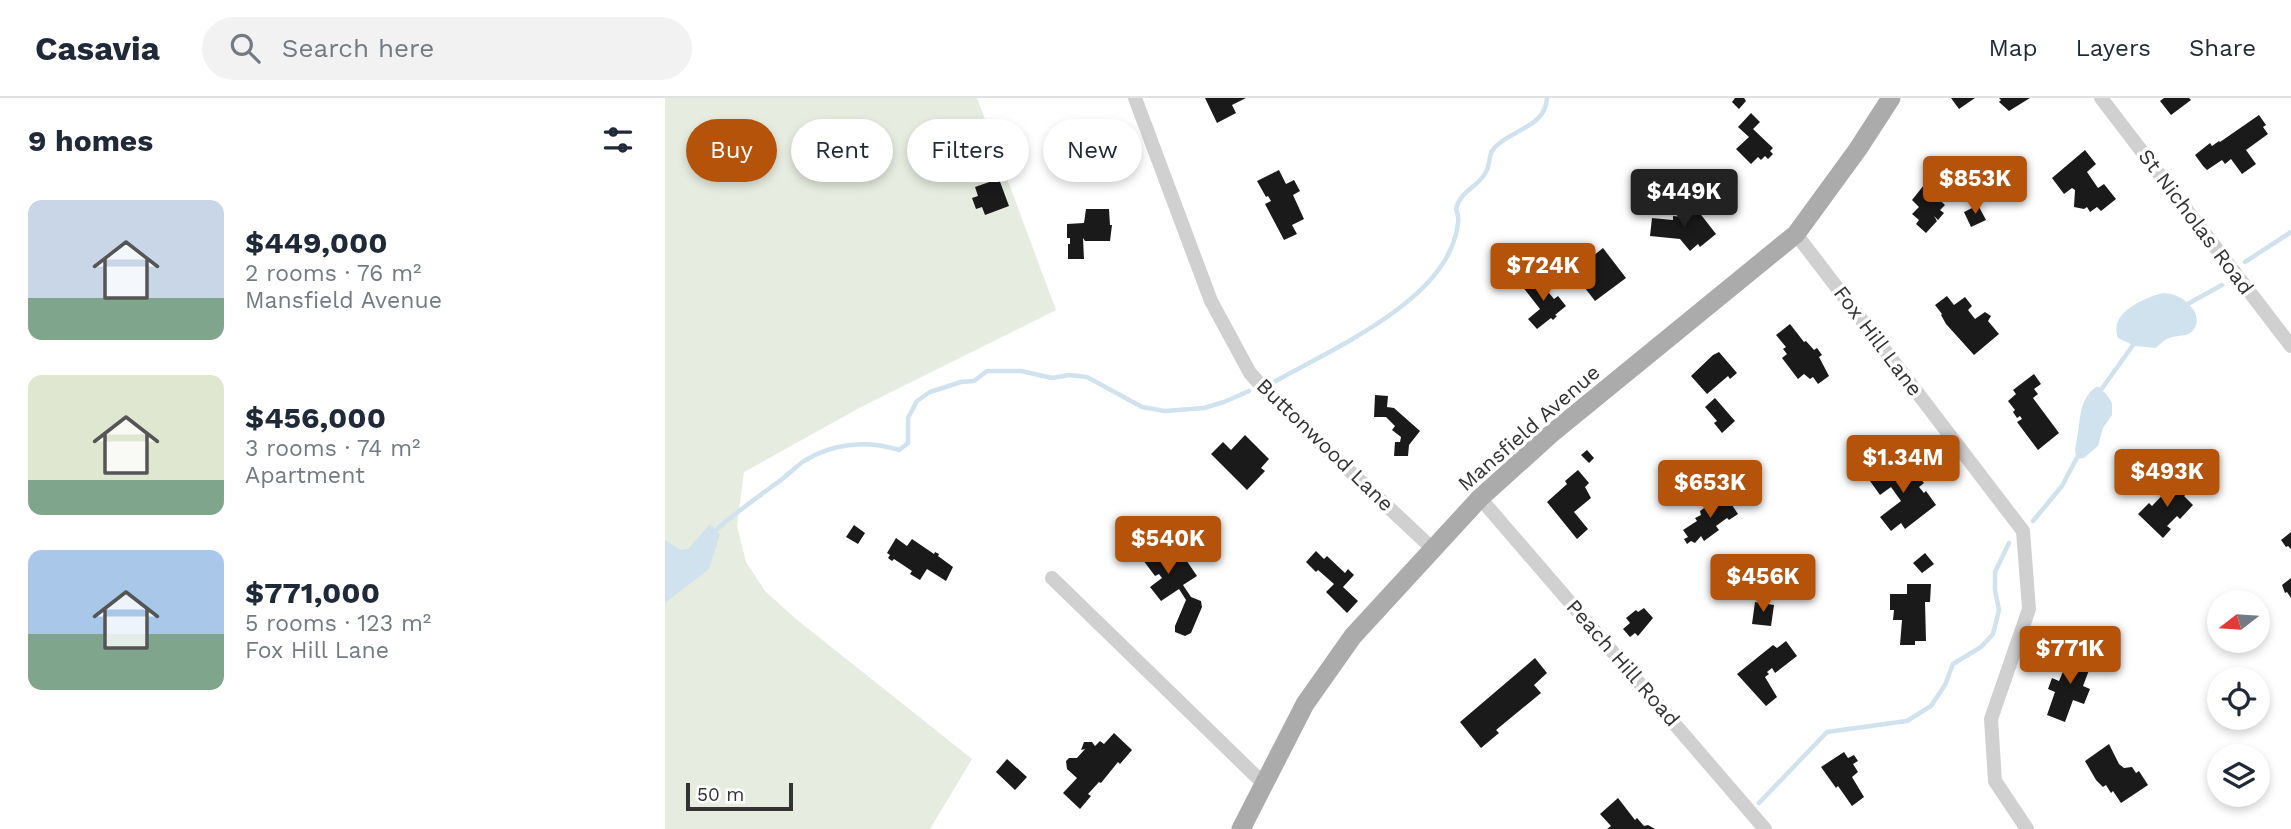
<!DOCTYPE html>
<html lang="en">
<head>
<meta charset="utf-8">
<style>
  body { margin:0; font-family:"Work Sans",sans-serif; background:#f2f2f3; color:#1f2937; height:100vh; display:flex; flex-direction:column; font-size:26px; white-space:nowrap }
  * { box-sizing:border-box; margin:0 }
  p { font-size:23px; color:#747a83 }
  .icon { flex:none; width:38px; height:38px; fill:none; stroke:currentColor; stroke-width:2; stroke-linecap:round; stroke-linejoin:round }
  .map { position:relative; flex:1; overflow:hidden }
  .details { display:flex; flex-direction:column; background:#fff; width:665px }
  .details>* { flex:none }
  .banner { position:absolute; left:21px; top:21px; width:665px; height:63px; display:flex; gap:14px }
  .needle { width:46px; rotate:253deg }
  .tools { position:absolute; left:1542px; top:492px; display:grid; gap:14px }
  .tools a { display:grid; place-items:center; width:63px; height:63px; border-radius:50%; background:#fff; box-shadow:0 4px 10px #0003; font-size:35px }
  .scale { position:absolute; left:21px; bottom:18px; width:107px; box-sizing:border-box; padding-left:7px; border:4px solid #333; border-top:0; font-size:19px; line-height:24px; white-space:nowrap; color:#333; -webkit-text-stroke:5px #fff; paint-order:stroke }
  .price { position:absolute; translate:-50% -60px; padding:0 16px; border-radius:7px; background:#b45309; color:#fff; font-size:23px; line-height:46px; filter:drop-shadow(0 2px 4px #0008) }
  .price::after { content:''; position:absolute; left:50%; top:42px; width:21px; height:16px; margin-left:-10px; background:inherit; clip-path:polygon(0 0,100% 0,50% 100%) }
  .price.on { background:#222; color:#fff }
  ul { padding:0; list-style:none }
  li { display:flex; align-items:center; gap:21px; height:175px; padding:0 28px }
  li span { display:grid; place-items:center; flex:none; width:196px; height:140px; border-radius:14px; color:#555 }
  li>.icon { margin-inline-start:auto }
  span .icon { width:84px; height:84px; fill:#fffc; stroke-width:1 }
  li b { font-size:30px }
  h2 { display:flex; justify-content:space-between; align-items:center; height:84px; padding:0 28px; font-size:30px }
  .chip { padding:0 24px; border-radius:32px; background:#fff; box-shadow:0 4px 10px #0003; font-size:24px; line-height:63px }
  .chip.on { background:#b45309; color:#fff }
  header { display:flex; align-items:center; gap:42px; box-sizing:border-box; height:98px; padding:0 35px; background:#fff; border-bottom:2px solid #e0e1e3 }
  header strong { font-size:33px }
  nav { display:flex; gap:38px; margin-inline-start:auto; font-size:24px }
  .search { width:490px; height:63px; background:#f2f2f3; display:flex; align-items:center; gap:18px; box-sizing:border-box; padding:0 24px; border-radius:38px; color:#747a83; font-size:26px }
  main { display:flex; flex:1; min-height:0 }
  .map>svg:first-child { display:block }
  .green { fill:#e6ecdf }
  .water { fill:#cfe2ee }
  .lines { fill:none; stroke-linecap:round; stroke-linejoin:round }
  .stream { stroke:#cfe2ee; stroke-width:4.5 }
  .building { fill:#1a1a1a }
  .minor { stroke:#d0d0d0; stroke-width:14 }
  .major { stroke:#ababab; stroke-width:19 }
  .labels { text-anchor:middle; stroke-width:7; stroke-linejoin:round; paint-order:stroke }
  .street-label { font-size:21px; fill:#333; stroke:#fff }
</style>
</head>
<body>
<header>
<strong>Casavia</strong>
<div class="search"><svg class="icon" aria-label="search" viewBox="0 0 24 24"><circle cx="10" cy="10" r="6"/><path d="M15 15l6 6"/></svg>Search here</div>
<nav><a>Map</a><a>Layers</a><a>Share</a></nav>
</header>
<main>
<section class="details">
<h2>9 homes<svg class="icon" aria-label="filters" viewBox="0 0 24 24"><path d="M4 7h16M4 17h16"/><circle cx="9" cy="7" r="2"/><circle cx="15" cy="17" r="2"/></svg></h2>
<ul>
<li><span style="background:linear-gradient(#c9d6e8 70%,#7fa58c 0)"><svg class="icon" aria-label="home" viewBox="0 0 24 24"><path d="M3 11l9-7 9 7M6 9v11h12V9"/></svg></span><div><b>$449,000</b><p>2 rooms · 76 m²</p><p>Mansfield Avenue</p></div></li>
<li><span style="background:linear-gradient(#dfe7d0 75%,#7fa58c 0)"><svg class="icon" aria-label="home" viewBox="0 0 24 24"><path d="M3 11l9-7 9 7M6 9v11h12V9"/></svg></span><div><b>$456,000</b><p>3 rooms · 74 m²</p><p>Apartment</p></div></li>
<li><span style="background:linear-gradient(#a9c7e8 60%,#7fa58c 0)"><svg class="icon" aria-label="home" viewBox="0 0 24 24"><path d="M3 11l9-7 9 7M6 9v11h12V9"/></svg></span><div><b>$771,000</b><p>5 rooms · 123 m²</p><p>Fox Hill Lane</p></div></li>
</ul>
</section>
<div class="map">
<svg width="1626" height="731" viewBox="0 0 1626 731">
  <rect width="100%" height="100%" fill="#fff"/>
  <!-- green -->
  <path class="green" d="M0,0H312L391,212L196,309L79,374L72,428L81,464L100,493L131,521L307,661L265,731H0Z"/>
  <!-- water -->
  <path class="water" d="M1498,195C1511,196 1519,200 1527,210C1535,219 1533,233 1521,237C1515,238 1509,238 1504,240C1499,242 1494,247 1491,250L1470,248L1453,240C1443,215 1479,200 1498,195Z
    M1431,289H1434L1442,297L1447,305V317L1438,330L1433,348L1419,360L1413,361C1408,352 1411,350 1412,340C1416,322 1413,302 1431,289Z
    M45,426L55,436L44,471L0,505V442L16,452L23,451Z"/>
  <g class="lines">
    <!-- stream -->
    <path class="stream" d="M1580,164L1626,134
      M1519,208L1557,187
      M609,284C665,252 775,205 791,136C793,126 795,120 791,111C796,91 815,89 822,72C827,59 821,55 836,44C854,30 880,27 882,0
      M1433,296L1471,243
      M1368,423L1397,388L1415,354
      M49,434C67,417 89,402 109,387C120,380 129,370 139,363C168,345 202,342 234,352L243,345V320L252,303L265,294L296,284L309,283L322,273H356L387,280L404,277L422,279L477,309L500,313L539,310L559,304L584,293
      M1094,705L1162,634L1242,623L1266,608L1280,587L1288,566L1316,549L1328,536L1334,512L1330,492V474L1344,445"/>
  </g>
  <!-- building -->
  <path class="building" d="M540,0H581L567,7L571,15L552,25Z
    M1070,0H1079L1081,3L1074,11L1067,4Z
    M1286,0H1310L1294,11Z
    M1334,0H1365L1344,13L1334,4L1336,2Z
    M1499,0H1524L1526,2L1506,17L1495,3Z
    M1086,15L1095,24L1088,31L1108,50L1105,53L1108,56L1103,61L1100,58L1096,62L1093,59L1086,66L1071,51L1084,39L1073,29Z
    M1594,17L1601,27L1598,29L1603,36L1581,52L1591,66L1577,76L1566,61L1560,66L1557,62L1542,72L1538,68L1530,57L1545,45L1547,48L1554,43L1555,44Z
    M1420,52L1431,66L1422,74L1433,90L1439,86L1451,101L1436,113L1432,109L1425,114L1422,109L1419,111L1409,109L1410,92L1407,90L1399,96L1387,80Z
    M614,72L621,86L629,82L635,93L628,97L639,121L627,127L632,136L619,142L600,106L606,103L603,98L601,99L592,83Z
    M331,79L334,81L344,108L320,117L317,109L311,111L307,100L313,98L310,89L330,82Z
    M1259,87L1280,107L1275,112L1279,115L1273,122L1269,118L1272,123L1261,135L1251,126L1254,122L1247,116L1254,109L1247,102Z
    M1313,107L1321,122L1306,129L1299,114Z
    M1030,109L1051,136L1035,149L1033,146L1025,153L1015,141L985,138L987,120L1008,122V118L1018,119Z
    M421,111H444L445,127H447L445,143H420L418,140L419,161H403V146H405V140H402V126L419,125Z
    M902,147L918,166L938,150L961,180L930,203L910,177L906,180L889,158Z
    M870,178L889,201L893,198L901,208L890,217L892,218L888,222L886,220L872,231L863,221L875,211L857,188Z
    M1282,198L1289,207L1300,199L1307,208L1303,212L1310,221L1320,214L1326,218L1323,223L1334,236L1309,257L1281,226L1276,217L1277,216L1270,207Z
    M1125,226L1139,244L1141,243L1149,252L1152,250L1157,257L1154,259L1164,278L1153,286L1148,279L1145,281L1139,276L1133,281L1117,260L1122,256L1118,251L1121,249L1111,237Z
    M1054,254L1072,275L1065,281L1063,278L1042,296L1026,278L1048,257Z
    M1369,276L1376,286L1369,291L1373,296L1368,300L1394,335L1373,352L1352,324L1357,321L1355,318L1352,320L1348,314L1350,312L1343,303L1351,296L1348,292Z
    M710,297L723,298L722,309L729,310L755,333L744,347L743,358H729L730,344H735L736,339L727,332L730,328L721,319H709Z
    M1050,300L1070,323L1057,335L1049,325L1052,323L1040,309Z
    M580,337L604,361L596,370L600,373L582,392L546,356L558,344L566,352Z
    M922,352L929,360L924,365L916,357Z
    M1235,360L1246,373L1244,375L1248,381L1252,377L1259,385L1254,389L1259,395L1261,393L1271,407L1240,431L1236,425L1226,433L1215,419L1236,403L1226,389L1215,397L1205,383Z
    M913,372L924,385L920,389L926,400L909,414L923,431L912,441L882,404L902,386L900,383Z
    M1516,383L1525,393L1519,398L1528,407L1515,421L1512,418L1502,428L1506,431L1498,440L1473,416L1484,405L1487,408L1507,387L1510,390Z
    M1056,398L1062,407L1065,404L1073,416L1064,422L1062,420L1051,428L1054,432L1039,443L1036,438L1030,445L1026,443L1022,446L1019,441L1023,439L1018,432L1032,423L1030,420L1036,417L1035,413Z
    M189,427L200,435L193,446L181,439Z
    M483,430L492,444L497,440L511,460L517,456L532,478L518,487L526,499L536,503L537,509L526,535L520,538L510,534V528L521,502L514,491L496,503L485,489L497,480L494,476L490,478L478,462L482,460L479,455L470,462L460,447Z
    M1626,434V451L1623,448L1621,449L1616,442Z
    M231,440L242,448L247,441L269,456L270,454L274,456L273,458L288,469L281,483L262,471L255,482L245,476L247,473L229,461L227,463L223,460L225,457L222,455Z
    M651,453L659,461L662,458L680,475L683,471L689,477L678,489L693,503L682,515L661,494L669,486L653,472L651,474L641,464Z
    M1260,455L1269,466L1257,475L1248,465Z
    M1626,480V500L1622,494L1620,495L1617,487Z
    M1242,486H1266L1265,504H1260L1261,543H1250V547H1235L1237,522H1228L1229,512H1225V496H1242Z
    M1090,504L1109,507L1106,528L1087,526Z
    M979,510L988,520L973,538L970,535L965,539L958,531L965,525L961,520L971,512L973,514Z
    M1121,543L1132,558L1110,575L1107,570L1102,574L1104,576L1100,579L1112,599L1101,608L1072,576L1108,547L1112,550Z
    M1407,553L1425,558L1422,566L1426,567L1418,588L1425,591L1419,606L1408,602L1400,624L1382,617L1390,594L1383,591L1387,580L1394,583Z
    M870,560L882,575L869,587L876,595L831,632L834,635L816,650L795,624Z
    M449,635L467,652L455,666L453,664L436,685L434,684L423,696L426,698L415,711L398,695L412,680L402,671L401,663L404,660H412L420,651L416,652L419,644H427L430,648L435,643L439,646Z
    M1444,646L1454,666L1459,670L1467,669L1471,675L1474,673L1483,687L1456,705L1448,693L1446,695L1441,687L1438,689L1431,682L1420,663Z
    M1179,654L1183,660L1189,657L1193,663L1188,666L1193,674L1187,679L1199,699L1187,708L1173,688L1171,690L1156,669Z
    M342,661L362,679L350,692L331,674Z
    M953,700L970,722L972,720L979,728L983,727L990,731H942L946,728L935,716Z"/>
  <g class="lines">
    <!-- minor -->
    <path class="minor" d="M470,0L546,203L585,275L611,304L769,452
      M1436,0L1626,248
      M1131,136L1358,433L1364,511L1326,621L1330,683L1362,731
      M815,400L1100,731
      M387,480L599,686"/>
    <!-- major -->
    <path class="major" d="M576,731L640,606L688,538L815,400L886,336L1131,136L1193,51L1226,0"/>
  </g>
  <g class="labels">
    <!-- street labels -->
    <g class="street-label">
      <text transform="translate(1531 124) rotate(53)" y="7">St Nicholas Road</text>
      <text transform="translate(1213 243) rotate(53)" y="7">Fox Hill Lane</text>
      <text transform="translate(864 330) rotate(-41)" y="7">Mansfield Avenue</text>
      <text transform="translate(660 347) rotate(44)" y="7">Buttonwood Lane</text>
      <text transform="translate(958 565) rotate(49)" y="7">Peach Hill Road</text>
    </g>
  </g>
</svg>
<div class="tools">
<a><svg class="needle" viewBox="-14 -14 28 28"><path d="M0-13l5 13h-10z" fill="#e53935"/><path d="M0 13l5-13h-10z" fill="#747a83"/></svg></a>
<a><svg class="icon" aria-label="locate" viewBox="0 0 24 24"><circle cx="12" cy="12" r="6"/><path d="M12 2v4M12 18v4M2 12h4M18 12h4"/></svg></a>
<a><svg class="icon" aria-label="layers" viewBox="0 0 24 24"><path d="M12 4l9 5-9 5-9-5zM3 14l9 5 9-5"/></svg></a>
</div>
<div class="scale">50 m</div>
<b class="price" style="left:1310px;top:118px">$853K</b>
<b class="price on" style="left:1019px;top:131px">$449K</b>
<b class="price" style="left:878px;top:205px">$724K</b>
<b class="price" style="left:1238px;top:397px">$1.34M</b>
<b class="price" style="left:1502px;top:411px">$493K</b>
<b class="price" style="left:1045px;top:422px">$653K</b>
<b class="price" style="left:503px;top:478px">$540K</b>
<b class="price" style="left:1098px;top:516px">$456K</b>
<b class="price" style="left:1405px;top:588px">$771K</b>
<div class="banner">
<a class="chip on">Buy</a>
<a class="chip">Rent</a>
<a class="chip">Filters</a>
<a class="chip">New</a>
</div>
</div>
</main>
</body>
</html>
